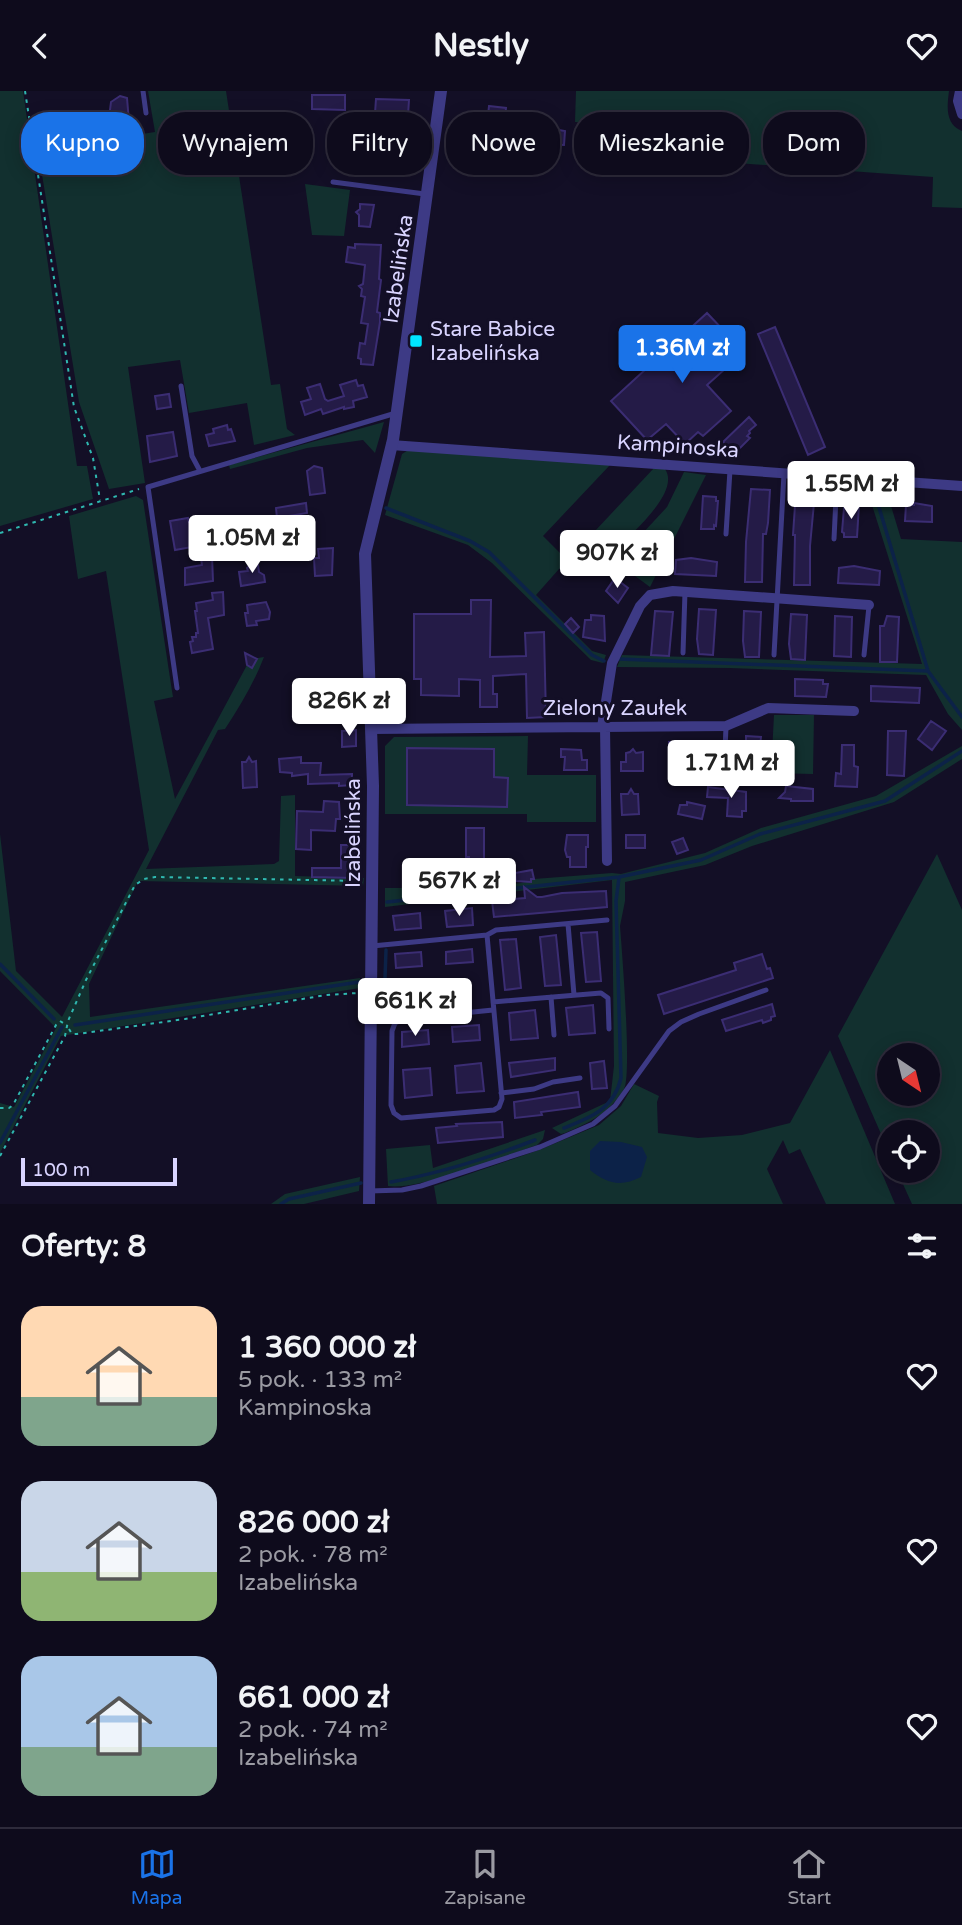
<!DOCTYPE html>
<html lang="pl">
<head>
<meta charset="utf-8">
<style>
  body { margin:0; font-family:"Varela Round",sans-serif; background:#171425; color:#f1f3f6; height:100vh; display:flex; flex-direction:column; font-size:26px; white-space:nowrap }
  * { box-sizing:border-box; margin:0 }
  p { font-size:23px; color:#9b9ba3 }
  .icon { flex:none; width:38px; height:38px; fill:none; stroke:currentColor; stroke-width:2; stroke-linecap:round; stroke-linejoin:round }
  .map { position:relative; height:1113px; overflow:hidden }
  .sheet { display:flex; flex-direction:column; background:#0e0b1c; flex:1 }
  .sheet>* { flex:none }
  .top-card { position:absolute; left:21px; top:21px; width:920px; height:63px; display:flex; gap:14px }
  .needle { width:46px; rotate:145deg }
  .buttons { position:absolute; left:877px; top:952px; display:grid; gap:14px }
  .buttons a { display:grid; place-items:center; width:63px; height:63px; border-radius:50%; background:#0e0b1c; box-shadow:0 4px 18px #0003,0 0 0 2px #2e2b3b; font-size:35px }
  .scale { position:absolute; left:21px; bottom:18px; width:156px; box-sizing:border-box; padding-left:7px; border:4px solid #d9d4ff; border-top:0; font-size:19px; line-height:24px; white-space:nowrap; color:#d9d4ff; -webkit-text-stroke:5px #130f26; paint-order:stroke }
  .price { position:absolute; translate:-50% -60px; padding:0 16px; border-radius:7px; background:#fff; color:#222; font-size:23px; line-height:46px; filter:drop-shadow(0 2px 4px #0008) }
  .price::after { content:''; position:absolute; left:50%; top:42px; width:21px; height:16px; margin-left:-10px; background:inherit; clip-path:polygon(0 0,100% 0,50% 100%) }
  .price.on { background:#1a73e8; color:#fff }
  ul { padding:0; list-style:none }
  li { display:flex; align-items:center; gap:21px; height:175px; padding:0 21px }
  li span { display:grid; place-items:center; flex:none; width:196px; height:140px; border-radius:21px; color:#555 }
  li>.icon { margin-inline-start:auto }
  span .icon { width:84px; height:84px; fill:#fffc; stroke-width:1 }
  li b { font-size:30px }
  h2 { display:flex; justify-content:space-between; align-items:center; height:84px; padding:0 21px; font-size:30px }
  .chip { padding:0 24px; border-radius:28px; background:#0e0b1c; box-shadow:0 4px 18px #0003,0 0 0 2px #2e2b3b; font-size:24px; line-height:63px }
  .chip.on { background:#1a73e8; color:#fff }
  header { display:flex; justify-content:space-between; align-items:center; height:91px; padding:0 21px; background:#0e0b1c; font-size:32px; font-weight:700 }
  .tab-bar { display:flex; justify-content:space-around; align-items:center; height:98px; border-top:2px solid #2e2b3b; background:#0e0b1c; font-size:19px; color:#9b9ba3 }
  .tab-bar a { display:grid; justify-items:center; gap:4px }
  .tab-bar .on { color:#1a73e8 }
  .map>svg:first-child { display:block }
  .green { fill:#12302f; fill-rule:evenodd }
  .water { fill:#0c2248 }
  .lines { fill:none; stroke-linecap:round; stroke-linejoin:round }
  .stream { stroke:#0c2248; stroke-width:3.5 }
  .building { fill:#241b47; stroke:#3b2d73; stroke-width:2 }
  .path { stroke:#2fb8b0; stroke-width:2; stroke-dasharray:3.5 5; stroke-linecap:butt }
  .service { stroke:#3d3a85; stroke-width:5 }
  .minor { stroke:#3d3a85; stroke-width:10 }
  .tertiary { stroke:#3d3a85; stroke-width:12 }
  .poi-dot { fill:#00e5ff; stroke:#130f26; stroke-width:2.5 }
  .labels { text-anchor:middle; stroke-width:6; stroke-linejoin:round; paint-order:stroke }
  .street-label { font-size:21px; fill:#d9d4ff; stroke:#130f26 }
  .poi-label { font-size:21px; fill:#d9d4ff; stroke:#130f26; text-anchor:start }
</style>
</head>
<body>
<header><svg class="icon" aria-label="back" viewBox="0 0 24 24"><path d="M15 5l-7 7 7 7"/></svg>Nestly<svg class="icon" aria-label="heart" viewBox="0 0 24 24"><path d="M12 20l-8-8c-3-5 5-10 8-4 3-6 11-1 8 4z"/></svg></header>
<div class="map">
<svg width="962" height="1113" viewBox="0 0 962 1113">
  <rect width="100%" height="100%" fill="#130f26"/>
  <!-- green -->
  <path class="green" d="M0,0H23L77,375H87L93,408L0,435Z
    M148,0H226L271,294L280,293L287,338L295,344L254,354L247,312L189,322L180,269L128,276L145,392L109,398L79,311L38,59L155,41Z
    M576,0H949C947,16 945,33 962,40V117L932,116L933,86L638,65L640,35L575,31Z
    M305,93L350,99L344,145L312,144Z
    M384,331L375,362L363,349L307,357L230,378L229,374Z
    M410,358L610,374L543,445L567,469L536,504L592,560L606,564L603,572L591,569L492,472L468,454L385,424L402,363Z
    M654,377L665,378C681,401 631,443 615,459L595,440Z
    M684,381L706,384L650,496L616,471L667,416Z
    M866,395H885L901,448L962,451V639L948,623L926,584L730,577L617,576L622,564L922,573Z
    M136,405L143,409L172,600L173,606L154,610L175,708L247,574L252,576L258,567L264,566C254,592 240,615 225,638L218,639L146,778L274,773L279,770L281,705L295,704V785L364,787L363,795L138,790L89,893L90,926L360,887V897L61,945L0,1062V1012L14,1016L56,937L0,880V743L16,880L62,926L149,759L106,480L78,488L69,425Z
    M774,624H814L813,683L771,682Z
    M528,645L527,684H596V731H527V723H385V655L394,646Z
    M962,655V668L894,711L752,755L705,774L625,791V810L620,835C622,860 632,984 624,998C610,1022 589,1032 565,1042L561,1043L552,1037L610,1010L614,975L612,789L385,816V797C409,797 521,798 534,788L612,782L621,783L705,762L761,737L876,705Z
    M937,763L962,819V1113H912L897,1080H928V1041H889V1061L838,945ZM928,964V1003H889V964Z
    M830,959L895,1113H826L800,1058L789,1063L783,1049L767,1078L783,1113H437L434,1095L539,1059L599,1034L621,1015L634,993L659,1005L657,1011L658,1042L698,1047L742,1044L790,1032Z
    M545,1039L543,1048L537,1054C505,1065 417,1100 388,1095L386,1058L430,1054L433,1077Z
    M360,1086L359,1100L304,1113H271L285,1103Z"/>
  <!-- water -->
  <path class="water" d="M600,1050L621,1051L642,1056L647,1066L641,1086C621,1096 607,1093 590,1079V1060Z"/>
  <g class="lines">
    <!-- stream -->
    <path class="stream" d="M875,403L928,580L962,626
      M386,417L470,450L489,461L592,564L604,570
      M619,568L928,580
      M387,811L619,786L701,769L760,743L885,710L962,660
      M0,873L54,928
      M385,887L386,859
      M75,934L359,891
      M564,1037C590,1027 614,1018 621,987L616,810L619,787
      M0,1052L62,936
      M391,1091C441,1082 488,1067 535,1049
      M281,1113L289,1108L361,1092"/>
  </g>
  <!-- building -->
  <path class="building" d="M312,4H345V19L312,18Z
    M120,5L127,7L129,31L116,33L113,21L110,19L111,11Z
    M376,8L409,9L408,24L375,22Z
    M489,15L506,17L504,36L487,34Z
    M542,36L565,40L564,54L541,53Z
    M359,41L369,42V47H373L368,80L358,78L360,66L346,64L349,47L358,48Z
    M385,43L404,45L401,62L406,63L403,85L388,83L390,61L389,55H384Z
    M496,46L508,47V55L495,54Z
    M360,113L374,114L370,136L359,135V124L356,121L360,118Z
    M355,153L381,154L379,188L381,189L377,221L380,222V231L373,274L361,273V268L358,267L360,252L365,253L368,233L361,232L365,206L361,205L362,198L359,195L363,193L365,174L346,171L348,156L355,157Z
    M707,222L744,261L707,294L731,320L703,345L698,341L685,353L666,333L647,349L611,310Z
    M775,236L825,356L808,364L758,243Z
    M356,289L358,295L363,294L367,306L353,310L354,316L344,318V316L323,323L321,318L305,324L301,311L311,308L307,297L320,293L325,308L328,310L344,305L340,294Z
    M169,303L171,316L157,318L155,305Z
    M749,326L756,334L749,340L750,342L747,345L750,347L734,363L723,351Z
    M227,334L228,339L231,338L235,350L209,355L206,344L214,342L213,338Z
    M173,341L177,365L150,371L147,345Z
    M314,375L322,377L325,402L310,404L307,380Z
    M751,398L770,399L768,432L766,443H763L762,491H745L746,451Z
    M796,400L815,401L810,455V494H794L795,444H793Z
    M703,405L716,406V410H718L716,435L714,434V438H701Z
    M306,412L307,422L277,427L276,417Z
    M914,412L932,415V431L905,430L906,414H914Z
    M846,413L859,414L857,446H844V442L842,441L844,417H846Z
    M188,427L189,431H193L196,451L192,452V456L175,459L170,430Z
    M333,457L332,484L315,485L314,467H319L318,458Z
    M212,465L213,490L185,494V477L202,474L201,467Z
    M691,467L717,471L716,485L675,483L676,469Z
    M257,468L259,481L264,484L265,491L241,495L239,481L248,480L247,477Z
    M854,475L880,480L879,494L838,492L839,477Z
    M615,487L628,497L618,512L606,500Z
    M223,501L224,524L208,527L213,558L192,562L190,551L193,550L192,546H196V542H198L195,520H197L196,512L213,509L212,502Z
    M471,509H491L490,566L526,565L525,542L544,541L546,626L527,627L526,583L493,585V603H497V616H480V589L459,588V605L421,604V588H414V523H471Z
    M266,511L270,521L269,528L256,530L257,534L247,535L245,522H248L247,514Z
    M699,518L716,519L713,564L699,563L697,548Z
    M655,520L673,521L669,565L651,564Z
    M744,520L761,521L759,566H745L743,550Z
    M791,523L807,524L805,569L791,568L789,553Z
    M591,524L604,525L605,550L583,546L585,529H591Z
    M835,525L852,526L851,566L834,565Z
    M887,525L899,526L897,571H880V535H884Z
    M571,527L579,536L573,542L565,533Z
    M245,562L257,568L252,577L247,574Z
    M795,588L823,589V593H828L826,606L795,605Z
    M871,595L920,597L919,612L871,610Z
    M340,607L341,623L324,624L323,608Z
    M931,630L946,640L932,659L918,648Z
    M356,639V655L342,656V640Z
    M888,640H906L904,685L887,684Z
    M746,645L761,646L758,673H746Z
    M669,651H696L695,676H671Z
    M842,654H854V675L858,676L857,696L835,695L836,682L841,683Z
    M407,657L494,658V686L508,687L507,716L407,714Z
    M561,658L581,659L582,669H587V679H564L565,666H561Z
    M633,658L636,662L643,661V680H621V671H626V662L630,661Z
    M249,666L252,671L256,670L257,696L243,697L242,671H246Z
    M301,666V672H321L320,684L352,683V694L339,695V692L308,693V683L292,685V682L280,681L279,668Z
    M786,695L813,698V710H791V708L779,707L785,701Z
    M708,696L746,701V720H742V726L727,725L728,707L707,706Z
    M631,698L634,703H638L639,723L622,724L621,703H628Z
    M324,710L339,711L340,728H336L335,740L311,739V759L296,758L297,720L323,721Z
    M687,711L705,715L702,728L678,723L680,714H687Z
    M466,737H484V771H469V766H466Z
    M567,744H588V756H586V776H570V766H567L565,759Z
    M626,744H645V757H626Z
    M683,747L688,759L677,763L672,751Z
    M341,754H358L355,787L312,786V777H341Z
    M532,779L534,788H531V791L516,790L515,782Z
    M524,796L537,806H542L562,802L606,800L607,816L494,826L492,810L525,807Z
    M472,817L473,834L447,836L445,820Z
    M420,822L421,837L395,839L393,825Z
    M597,841L601,890L586,891L581,842Z
    M556,844L561,894L545,895L540,846Z
    M516,848L521,897L505,899L500,849Z
    M472,858L473,871L446,873V861Z
    M421,861L422,875L396,877L395,863Z
    M762,863L767,878L770,877L773,887L664,923L658,904L736,879L734,872Z
    M404,900L405,915H396L394,901Z
    M772,913L775,925L771,926V929L763,932L762,929L726,940L722,929Z
    M593,914L595,942L569,944L566,917Z
    M535,919L538,947L511,949L509,922Z
    M479,934L480,949L453,951L452,936Z
    M428,939L429,953L402,956V941Z
    M555,967V979L511,986L509,972Z
    M604,970L607,997L592,998L590,972Z
    M481,972L484,1000L457,1002L455,975Z
    M430,977L432,1004L405,1007L403,979Z
    M578,1001L580,1016L541,1021L542,1024L515,1027L514,1011Z
    M502,1031L503,1046L438,1052L436,1037L457,1035L456,1033Z"/>
  <g class="lines">
    <!-- path -->
    <path class="path" d="M25,0L74,316L93,367L100,409
      M0,442L139,398
      M69,938L72,943H77L185,928L326,904L358,902
      M0,1017H9L13,1014L56,934L60,930L66,934
      M0,1065L65,945L68,930L86,889L135,794L144,788L155,786L360,790"/>
    <!-- service -->
    <path class="service" d="M143,0L146,22
      M333,91L425,103
      M181,295L192,365L200,380
      M726,443L730,379
      M834,448L837,386
      M683,562L685,501
      M774,564L784,383
      M864,564L869,515
      M177,597L148,396L396,322
      M724,686L726,635
      M568,833L574,904
      M487,844L502,1008L499,1016L494,1019L401,1027L394,1022L391,1014L392,940L395,932L404,928L493,919
      M372,855L487,844L496,839L607,829
      M551,906L554,944
      M493,911L601,902L608,907L609,938
      M501,1002L534,998L553,991L580,987
      M369,1100L402,1099L421,1095L540,1056L593,1033L615,1015L669,940L681,931L699,923L766,899"/>
    <!-- minor -->
    <path class="minor" d="M960,0L958,10L962,23
      M391,354L962,395
      M602,636L612,572L640,515L650,504L673,500L869,514
      M605,636L607,770
      M371,638L726,635L768,617L854,620"/>
    <!-- tertiary -->
    <path class="tertiary" d="M369,1113L373,695L365,463L393,349L441,0"/>
  </g>
  <!-- markers -->
  <rect class="poi-dot" x="409" y="243" width="14" height="14" rx="3.5"/>
  <g class="labels">
    <!-- street labels -->
    <g class="street-label">
      <text transform="translate(398 178) rotate(-82)" y="7">Izabelińska</text>
      <text transform="translate(678 355) rotate(4)" y="7">Kampinoska</text>
      <text x="615" y="624">Zielony Zaułek</text>
      <text transform="translate(353 742) rotate(-90)" y="7">Izabelińska</text>
    </g>
    <!-- poi labels -->
    <g class="poi-label">
      <text x="430" y="245">Stare Babice<tspan x="430" dy="24">Izabelińska</tspan></text>
    </g>
  </g>
</svg>
<div class="buttons">
<a><svg class="needle" viewBox="-14 -14 28 28"><path d="M0-13l5 13h-10z" fill="#e53935"/><path d="M0 13l5-13h-10z" fill="#9b9ba3"/></svg></a>
<a><svg class="icon" aria-label="locate" viewBox="0 0 24 24"><circle cx="12" cy="12" r="6"/><path d="M12 2v4M12 18v4M2 12h4M18 12h4"/></svg></a>
</div>
<div class="scale">100 m</div>
<b class="price on" style="left:682px;top:294px">1.36M zł</b>
<b class="price" style="left:851px;top:430px">1.55M zł</b>
<b class="price" style="left:252px;top:484px">1.05M zł</b>
<b class="price" style="left:617px;top:499px">907K zł</b>
<b class="price" style="left:349px;top:647px">826K zł</b>
<b class="price" style="left:731px;top:709px">1.71M zł</b>
<b class="price" style="left:459px;top:827px">567K zł</b>
<b class="price" style="left:415px;top:947px">661K zł</b>
<div class="top-card">
<a class="chip on">Kupno</a>
<a class="chip">Wynajem</a>
<a class="chip">Filtry</a>
<a class="chip">Nowe</a>
<a class="chip">Mieszkanie</a>
<a class="chip">Dom</a>
</div>
</div>
<section class="sheet">
<h2>Oferty: 8<svg class="icon" aria-label="filters" viewBox="0 0 24 24"><path d="M4 7h16M4 17h16"/><circle cx="9" cy="7" r="2"/><circle cx="15" cy="17" r="2"/></svg></h2>
<ul>
<li><span style="background:linear-gradient(#ffd9b3 65%,#7fa58c 0)"><svg class="icon" aria-label="home" viewBox="0 0 24 24"><path d="M3 11l9-7 9 7M6 9v11h12V9"/></svg></span><div><b>1 360 000 zł</b><p>5 pok. · 133 m²</p><p>Kampinoska</p></div><svg class="icon" aria-label="heart" viewBox="0 0 24 24"><path d="M12 20l-8-8c-3-5 5-10 8-4 3-6 11-1 8 4z"/></svg></li>
<li><span style="background:linear-gradient(#c9d6e8 65%,#8fb573 0)"><svg class="icon" aria-label="home" viewBox="0 0 24 24"><path d="M3 11l9-7 9 7M6 9v11h12V9"/></svg></span><div><b>826 000 zł</b><p>2 pok. · 78 m²</p><p>Izabelińska</p></div><svg class="icon" aria-label="heart" viewBox="0 0 24 24"><path d="M12 20l-8-8c-3-5 5-10 8-4 3-6 11-1 8 4z"/></svg></li>
<li><span style="background:linear-gradient(#a9c7e8 65%,#7fa58c 0)"><svg class="icon" aria-label="home" viewBox="0 0 24 24"><path d="M3 11l9-7 9 7M6 9v11h12V9"/></svg></span><div><b>661 000 zł</b><p>2 pok. · 74 m²</p><p>Izabelińska</p></div><svg class="icon" aria-label="heart" viewBox="0 0 24 24"><path d="M12 20l-8-8c-3-5 5-10 8-4 3-6 11-1 8 4z"/></svg></li>
</ul>
</section>
<nav class="tab-bar">
<a class="on"><svg class="icon" aria-label="map" viewBox="0 0 24 24"><path d="M3 6l6-2 6 2 6-2v14l-6 2-6-2-6 2zM9 4v14M15 6v14"/></svg>Mapa</a>
<a><svg class="icon" aria-label="saved" viewBox="0 0 24 24"><path d="M7 4h10v16l-5-4-5 4z"/></svg>Zapisane</a>
<a><svg class="icon" aria-label="home" viewBox="0 0 24 24"><path d="M3 11l9-7 9 7M6 9v11h12V9"/></svg>Start</a>
</nav>
</body>
</html>
